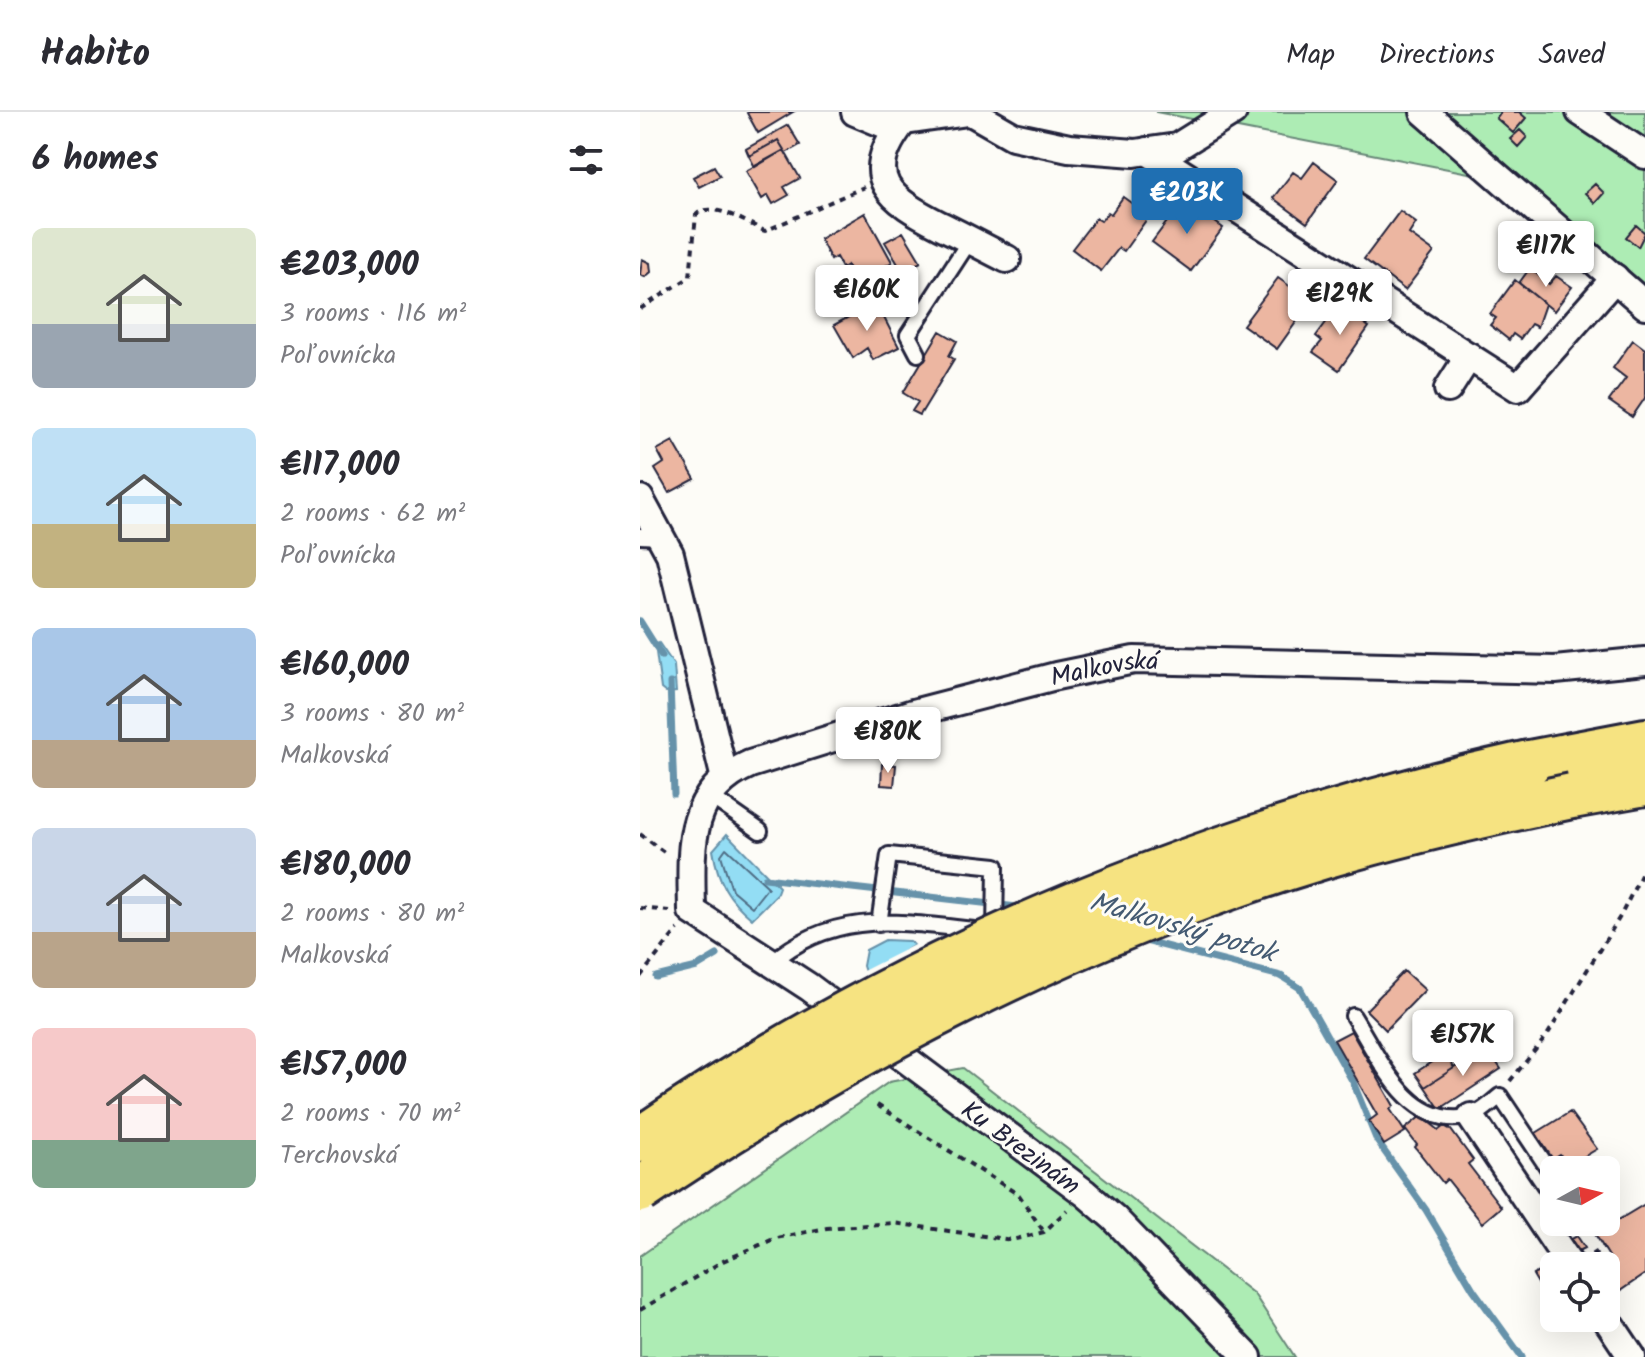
<!DOCTYPE html>
<html lang="en">
<head>
<meta charset="utf-8">
<style>
  body { margin:0; font-family:Kalam,sans-serif; background:#f2f2f3; color:#2b2b33; height:100vh; display:flex; flex-direction:column; font-size:30px; white-space:nowrap }
  * { box-sizing:border-box; margin:0 }
  p { font-size:26px; color:#7c7c81 }
  .icon { flex:none; width:44px; height:44px; fill:none; stroke:currentColor; stroke-width:2; stroke-linecap:round; stroke-linejoin:round }
  .map { position:relative; flex:1; overflow:hidden }
  .drawer { display:flex; flex-direction:column; background:#fff; width:640px }
  .drawer>* { flex:none }
  .needle { width:52px; rotate:82deg }
  .tools { position:absolute; left:900px; top:1044px; display:grid; gap:16px }
  .tools a { display:grid; place-items:center; width:80px; height:80px; border-radius:12px; background:#fff; box-shadow:0 8px 32px #0002; font-size:40px }
  .price { position:absolute; translate:-50% -68px; padding:0 18px; border-radius:8px; background:#fff; color:#222; font-size:26px; line-height:52px; filter:drop-shadow(0 2px 4px #0008) }
  .price::after { content:''; position:absolute; left:50%; top:48px; width:24px; height:18px; margin-left:-12px; background:inherit; clip-path:polygon(0 0,100% 0,50% 100%) }
  .price.current { background:#1f6fb2; color:#fff }
  ul { padding:0; list-style:none }
  li { display:flex; align-items:center; gap:24px; height:200px; padding:0 32px }
  li span { display:grid; place-items:center; flex:none; width:224px; height:160px; border-radius:12px; color:#555 }
  li>.icon { margin-inline-start:auto }
  span .icon { width:96px; height:96px; fill:#fffc; stroke-width:1 }
  li b { font-size:34px }
  h2 { display:flex; justify-content:space-between; align-items:center; height:96px; padding:0 32px; font-size:34px }
  header { display:flex; align-items:center; gap:48px; box-sizing:border-box; height:112px; padding:0 40px; background:#fff; border-bottom:2px solid #e1e1e2 }
  header strong { font-size:38px }
  nav { display:flex; gap:44px; margin-inline-start:auto; font-size:28px }
  main { display:flex; flex:1; min-height:0 }
  .map>svg:first-child { display:block }
  .green { fill:#adecb4; stroke:#688778; stroke-width:2 }
  .water { fill:#93ddf4; stroke:#6692aa; stroke-width:2 }
  .pier { fill:#fdfcf7 }
  .lines { fill:none; stroke-linecap:round; stroke-linejoin:round }
  .shore { stroke:#4f6d85; stroke-width:2 }
  .stream { stroke:#6692aa; stroke-width:7 }
  .building { fill:#ecb6a1; stroke:#22223b; stroke-width:2 }
  .lane-casing { stroke:#22223b; stroke-width:20 }
  .street-casing { stroke:#22223b; stroke-width:32 }
  .highway-casing { stroke:#22223b; stroke-width:50 }
  .path { stroke:#22223b; stroke-width:4; stroke-dasharray:6 6; stroke-linecap:butt }
  .lane { stroke:#fdfcf7; stroke-width:14 }
  .street { stroke:#fdfcf7; stroke-width:26 }
  .highway { stroke:#f6e381; stroke-width:44 }
  .highway-bridge-casing { stroke:#22223b; stroke-width:50; stroke-linecap:butt }
  .highway-bridge { stroke:#f6e381; stroke-width:44 }
  .labels { text-anchor:middle; stroke-width:6; stroke-linejoin:round; paint-order:stroke }
  .street-label { font-size:26px; fill:#22223b; stroke:#fdfcf7 }
  .water-label { font-size:28px; font-style:italic; fill:#445a72; stroke:#fdfcf7 }
</style>
</head>
<body>
<header>
<strong>Habito</strong>
<nav><a>Map</a><a>Directions</a><a>Saved</a></nav>
</header>
<main>
<section class="drawer">
<h2>6 homes<svg class="icon" aria-label="filters" viewBox="0 0 24 24"><path d="M4 7h16M4 17h16"/><circle cx="9" cy="7" r="2"/><circle cx="15" cy="17" r="2"/></svg></h2>
<ul>
<li><span style="background:linear-gradient(#dfe7d0 60%,#9aa5b1 0)"><svg class="icon" aria-label="home" viewBox="0 0 24 24"><path d="M3 11l9-7 9 7M6 9v11h12V9"/></svg></span><div><b>€203,000</b><p>3 rooms · 116 m²</p><p>Poľovnícka</p></div></li>
<li><span style="background:linear-gradient(#bfe0f5 60%,#c2b280 0)"><svg class="icon" aria-label="home" viewBox="0 0 24 24"><path d="M3 11l9-7 9 7M6 9v11h12V9"/></svg></span><div><b>€117,000</b><p>2 rooms · 62 m²</p><p>Poľovnícka</p></div></li>
<li><span style="background:linear-gradient(#a9c7e8 70%,#b9a48a 0)"><svg class="icon" aria-label="home" viewBox="0 0 24 24"><path d="M3 11l9-7 9 7M6 9v11h12V9"/></svg></span><div><b>€160,000</b><p>3 rooms · 80 m²</p><p>Malkovská</p></div></li>
<li><span style="background:linear-gradient(#c9d6e8 65%,#b9a48a 0)"><svg class="icon" aria-label="home" viewBox="0 0 24 24"><path d="M3 11l9-7 9 7M6 9v11h12V9"/></svg></span><div><b>€180,000</b><p>2 rooms · 80 m²</p><p>Malkovská</p></div></li>
<li><span style="background:linear-gradient(#f6c9c9 70%,#7fa58c 0)"><svg class="icon" aria-label="home" viewBox="0 0 24 24"><path d="M3 11l9-7 9 7M6 9v11h12V9"/></svg></span><div><b>€157,000</b><p>2 rooms · 70 m²</p><p>Terchovská</p></div></li>
</ul>
</section>
<div class="map">
<svg width="1005" height="1245" viewBox="0 0 1005 1245">
  <rect width="100%" height="100%" fill="#fdfcf7"/>
  <filter id="ink" filterUnits="userSpaceOnUse"><feTurbulence type="fractalNoise" baseFrequency=".0125" numOctaves="2"/><feDisplacementMap in="SourceGraphic" scale="16" xChannelSelector="R" yChannelSelector="G"/><feConvolveMatrix kernelMatrix="1 2 1 2 8 2 1 2 1" color-interpolation-filters="sRGB"/></filter>
  <g filter="url(#ink)">
    <!-- green -->
    <path class="green" d="M516,0H1005V185L885,72Z
      M323,956L614,1182L655,1245H0V1144L249,970Z"/>
    <!-- water -->
    <path class="water" d="M19,531L34,553L36,580L26,581L21,577L16,540Z
      M87,722L139,775L136,783L112,807C88,787 78,770 73,738Z
      M245,828L269,829L274,833L226,863L223,854L226,838Z"/>
    <!-- pier -->
    <path class="pier" d="M278,831L282,839L228,872L222,865L221,860Z"/>
    <g class="lines">
      <!-- shore -->
      <path class="shore" d="M86,736L128,775L112,795L92,778L81,743Z"/>
      <!-- stream -->
      <path class="stream" d="M0,509L22,544
        M30,571L34,682
        M125,766L386,796
        M498,827L641,864L660,876L713,970L737,1029L786,1098L833,1177L882,1245
        M16,865L57,855L77,843"/>
    </g>
    <!-- building -->
    <path class="building" d="M153,0L118,21L107,1L109,0Z
      M861,0H879L886,6L873,21L856,6Z
      M148,13L160,33L146,41L138,28L109,44L106,37Z
      M880,18L887,25L878,35L870,27Z
      M138,28L144,38L115,55L109,44Z
      M144,38L160,66L144,75L149,83L133,92L128,83L122,87L106,59Z
      M674,50L698,68L667,111L633,86L653,60L662,66Z
      M74,54L80,64L59,75L53,65Z
      M955,72L964,81L955,91L945,81Z
      M483,85L509,104L484,139L479,136L461,159L432,137L456,106L461,109L468,100L471,102Z
      M541,91L555,101L558,97L583,116L551,159L512,130Z
      M760,99L776,111L769,122L794,140L765,178L724,147Z
      M225,101L252,150L216,171L207,153L202,156L196,145L191,148L180,127Z
      M996,113L1005,121L998,135L986,125Z
      M263,120L281,150L262,159L245,130Z
      M2,147L10,151L11,160L5,165L0,163Z
      M890,156L909,172L916,164L932,175L914,199L879,171Z
      M660,164L679,178L637,237L603,213L638,166L651,175Z
      M875,168L905,192L897,215L891,212L880,227L873,222L869,228L850,213L856,206L850,202Z
      M236,190L259,235L233,248L227,236L213,246L194,213Z
      M699,193L729,215L699,258L673,240L682,229L676,224Z
      M300,219L317,229L309,244L314,247L280,303L272,299L278,290L263,281Z
      M993,228L1005,237V286L992,305L969,289L986,266L973,256Z
      M33,329L55,367L29,381L15,357L24,351L17,338Z
      M242,652L256,653L254,674L241,673Z
      M764,859L785,878L746,918L726,898Z
      M711,919L754,994L750,997L765,1020L744,1033L729,1009L737,1003L694,928Z
      M846,935L861,957L800,997L785,975Z
      M805,941L814,956L785,975L775,961Z
      M930,1000L957,1037L928,1054L920,1043L912,1048L896,1021Z
      M781,1004L799,1018L804,1014L811,1018L833,1048L828,1052L861,1095L842,1111L807,1067L803,1071L775,1035L777,1033L765,1017Z
      M1005,1092V1162L977,1181L967,1166L970,1146L955,1122Z
      M937,1124L945,1136L933,1142L926,1130Z
      M908,1155L914,1164L912,1195L893,1163Z"/>
    <g class="lines">
      <!-- lane casing -->
      <g class="lane-casing">
        <path id="lane" d="M278,242L268,223L330,128
          M0,424L21,425
          M70,684L120,719
          M239,812L249,743L356,754L355,820
          M131,851C197,795 263,811 344,819
          M713,904C739,945 768,1017 828,1005C839,1003 851,991 860,984L912,1062L906,1112"/>
      </g>
      <!-- street casing -->
      <g class="street-casing">
        <g id="street">
          <path d="M215,0L244,12L328,0"/>
          <path d="M331,0L373,24L429,36L495,41L537,35L593,0"/>
          <path d="M784,0L1005,193"/>
          <path d="M940,0L1005,43"/>
          <path d="M262,11C219,67 251,88 300,113C323,124 345,136 367,147"/>
          <path d="M507,39L878,276L975,166"/>
          <path d="M808,277L829,244"/>
          <path d="M0,387L30,442L84,663"/>
          <path d="M831,1005L931,1154"/>
          <path d="M966,1206L992,1245"/>
          <path id="s1" d="M608,1245L474,1106L445,1081L169,875L52,799C51,738 45,680 110,652L273,601L416,564L494,548L915,558L1005,549"/>
        </g>
      </g>
      <!-- highway casing -->
      <g class="highway-casing">
        <path id="highway" d="M889,651L1005,629
          M932,684L1005,671"/>
      </g>
      <!-- path -->
      <path class="path" d="M0,197L50,165L56,103C71,87 108,112 125,119L224,75
        M0,722L28,743
        M0,796L29,799
        M0,865L38,817
        M870,969L906,925L981,803L1005,755
        M237,993L379,1083L404,1120
        M966,1102L975,1108
        M952,1143L963,1136
        M0,1198L83,1149L136,1126L187,1116L253,1111L372,1128L404,1120L427,1098"/>
      <!-- lane -->
      <use href="#lane" class="lane"/>
      <!-- street -->
      <use href="#street" class="street"/>
      <!-- highway -->
      <use href="#highway" class="highway"/>
      <!-- highway-bridge casing -->
      <g class="highway-bridge-casing">
        <path id="highway-bridge" d="M0,1028C269,843 571,721 889,651
          M0,1078C212,935 439,818 684,744C765,720 849,701 932,684"/>
      </g>
      <!-- highway-bridge -->
      <use href="#highway-bridge" class="highway-bridge"/>
    </g>
  </g>
  <g class="labels">
    <!-- street labels -->
    <g class="street-label">
      <text dy="9" stroke="none"><textPath href="#s1" startOffset="1254">Malkovská</textPath></text>
      <text transform="translate(381 1035) rotate(36)" y="9">Ku Brezinám</text>
    </g>
    <!-- water labels -->
    <g class="water-label">
      <text transform="translate(543 814) rotate(16)" y="10">Malkovský potok</text>
    </g>
  </g>
</svg>
<div class="tools">
<a><svg class="needle" viewBox="-14 -14 28 28"><path d="M0-13l5 13h-10z" fill="#e53935"/><path d="M0 13l5-13h-10z" fill="#7c7c81"/></svg></a>
<a><svg class="icon" aria-label="locate" viewBox="0 0 24 24"><circle cx="12" cy="12" r="6"/><path d="M12 2v4M12 18v4M2 12h4M18 12h4"/></svg></a>
</div>
<b class="price current" style="left:547px;top:124px">€203K</b>
<b class="price" style="left:906px;top:177px">€117K</b>
<b class="price" style="left:227px;top:221px">€160K</b>
<b class="price" style="left:700px;top:225px">€129K</b>
<b class="price" style="left:248px;top:663px">€180K</b>
<b class="price" style="left:823px;top:966px">€157K</b>
</div>
</main>
</body>
</html>
